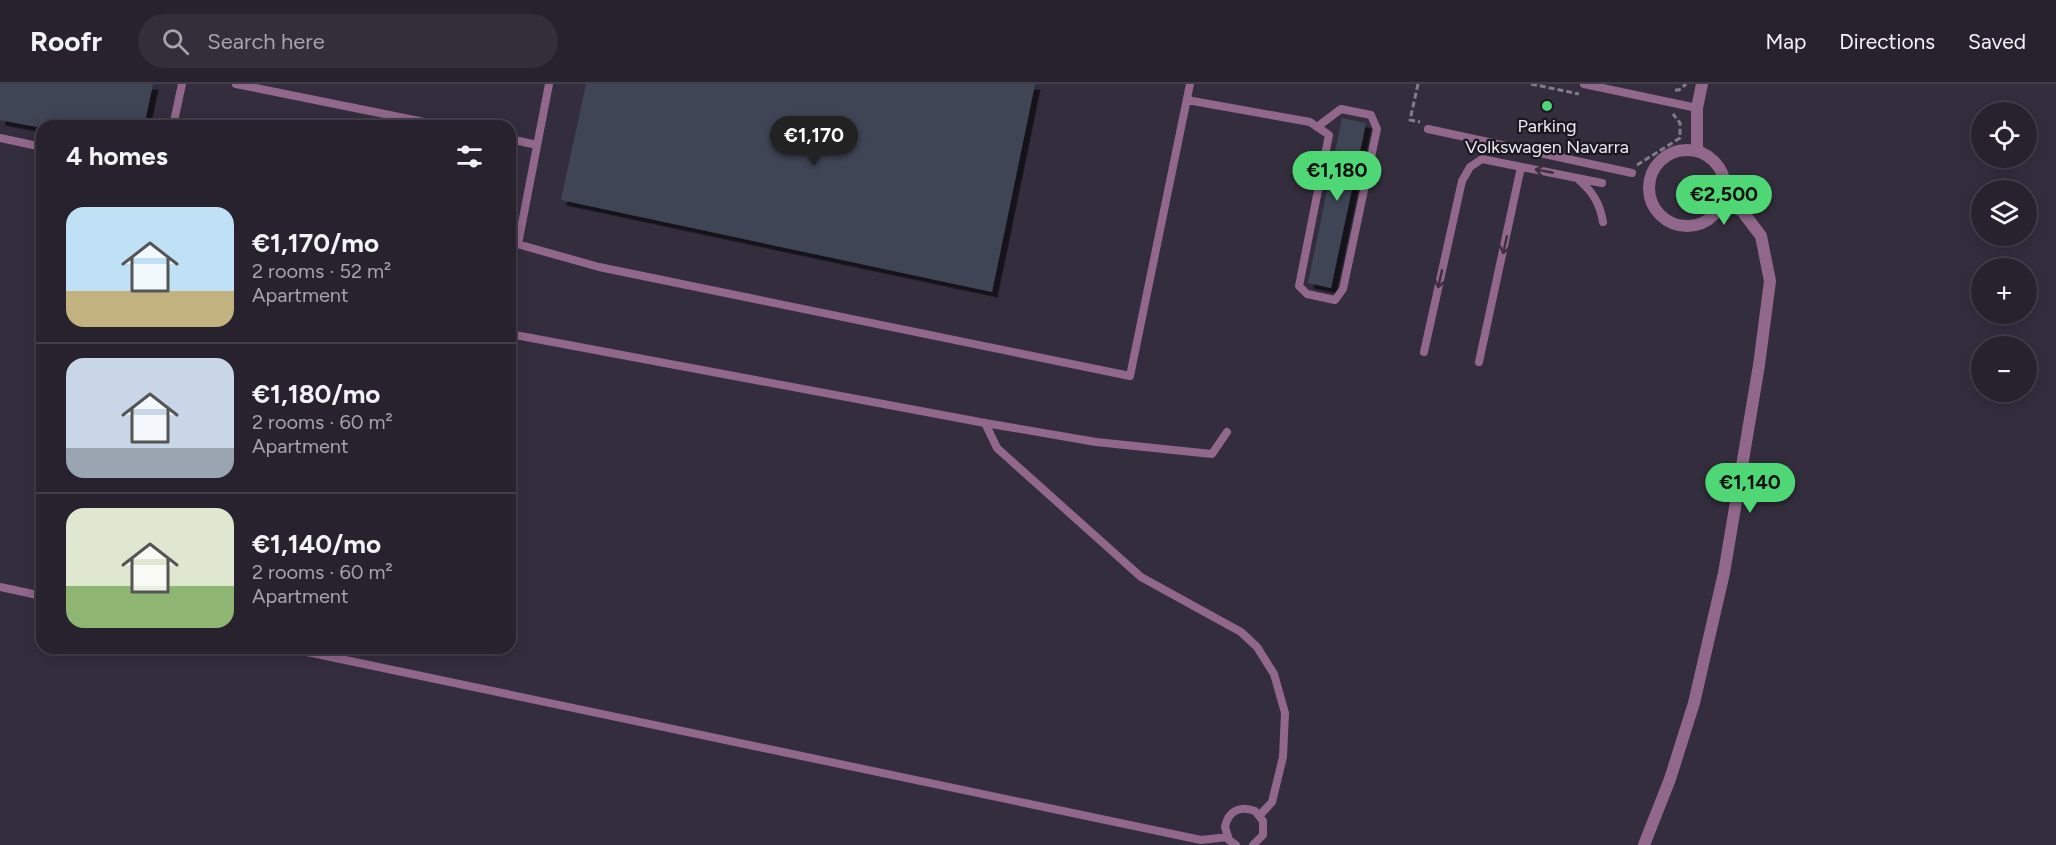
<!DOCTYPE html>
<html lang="en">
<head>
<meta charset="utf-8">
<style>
  body { margin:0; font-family:Figtree,sans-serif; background:#332f3a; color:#f1f3f6; height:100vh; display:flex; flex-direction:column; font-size:22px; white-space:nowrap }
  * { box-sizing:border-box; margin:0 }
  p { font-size:20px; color:#a4a4aa }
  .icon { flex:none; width:33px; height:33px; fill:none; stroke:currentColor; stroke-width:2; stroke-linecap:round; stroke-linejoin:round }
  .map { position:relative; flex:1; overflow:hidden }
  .drawer { position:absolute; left:36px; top:36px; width:480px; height:534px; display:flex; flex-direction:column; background:#27222e; border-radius:18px; box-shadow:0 3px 15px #0003,0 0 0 2px #433f4a }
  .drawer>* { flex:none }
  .fabs { position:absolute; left:1971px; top:18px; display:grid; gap:12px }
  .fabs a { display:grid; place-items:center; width:66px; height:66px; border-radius:50%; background:#27222e; box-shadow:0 3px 15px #0003,0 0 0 2px #433f4a; font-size:30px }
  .price { position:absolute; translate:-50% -51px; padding:0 14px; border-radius:21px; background:#4fd675; color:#111; font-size:20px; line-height:39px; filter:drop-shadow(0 2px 3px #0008) }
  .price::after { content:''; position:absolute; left:50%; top:36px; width:18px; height:14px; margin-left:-9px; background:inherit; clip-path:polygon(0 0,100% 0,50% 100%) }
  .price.current { background:#222; color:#fff }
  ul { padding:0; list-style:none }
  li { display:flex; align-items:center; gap:18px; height:150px; padding:0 30px }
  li+li { border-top:2px solid #433f4a }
  li span { display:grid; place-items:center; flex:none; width:168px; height:120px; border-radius:18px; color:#555 }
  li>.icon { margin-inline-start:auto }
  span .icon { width:72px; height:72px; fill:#fffc; stroke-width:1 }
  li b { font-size:26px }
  h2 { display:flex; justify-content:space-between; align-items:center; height:72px; padding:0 30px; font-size:26px }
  header { display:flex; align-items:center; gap:36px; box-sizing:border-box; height:84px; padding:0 30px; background:#27222e; border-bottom:2px solid #433f4a }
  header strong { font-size:28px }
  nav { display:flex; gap:33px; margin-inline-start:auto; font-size:21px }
  .search { width:420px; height:54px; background:#332f3a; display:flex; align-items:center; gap:15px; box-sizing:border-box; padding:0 21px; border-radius:33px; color:#a4a4aa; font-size:22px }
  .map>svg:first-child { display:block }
  .building { fill:#404557; filter:url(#shadow) }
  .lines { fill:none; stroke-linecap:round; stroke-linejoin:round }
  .path { stroke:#817c8a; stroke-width:3; stroke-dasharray:6 3; stroke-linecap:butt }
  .lane { stroke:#92678c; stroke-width:8 }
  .street { stroke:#92678c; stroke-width:12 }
  .oneway { stroke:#3e2f40 }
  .poi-dot { fill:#4fd675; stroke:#1a171f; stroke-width:2 }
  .labels { text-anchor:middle; stroke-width:4.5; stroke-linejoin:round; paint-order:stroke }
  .poi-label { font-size:18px; fill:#eae7f2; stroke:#1a171f }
</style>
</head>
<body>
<header>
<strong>Roofr</strong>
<div class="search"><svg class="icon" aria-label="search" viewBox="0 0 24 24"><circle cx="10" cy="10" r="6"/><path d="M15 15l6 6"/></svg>Search here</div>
<nav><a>Map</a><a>Directions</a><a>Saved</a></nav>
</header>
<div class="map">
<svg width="2056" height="761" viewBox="0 0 2056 761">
  <defs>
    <filter id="shadow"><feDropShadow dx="5.5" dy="5.5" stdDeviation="0" flood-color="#0009"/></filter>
  </defs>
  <rect width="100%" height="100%" fill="#342d3e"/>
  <!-- building -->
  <path class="building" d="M0,0H153L144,42H42V44L0,36Z
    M586,0H1035L992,208L561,116Z
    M1342,34L1366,39L1331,204L1308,199Z"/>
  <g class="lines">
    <!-- path -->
    <path class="path" d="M1418,0L1410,36L1420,38
      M1531,0L1579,10
      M1675,6H1679L1686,0
      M1637,81L1680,54V39L1673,30"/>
    <!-- lane -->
    <path class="lane" d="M236,0L444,42
      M1584,0L1697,24
      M1187,16L1310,38L1329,51L1299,202L1307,210L1335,216L1343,205L1377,45L1371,31L1341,25L1317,43
      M173,42L182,0
      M1428,45L1632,89
      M0,54L42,63
      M510,55L537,61
      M1579,96C1593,108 1600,120 1603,138
      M510,158L599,183L1130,292L1190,0
      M518,160L549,0
      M510,250L985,339L1096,358L1212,370L1227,348
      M1424,268L1462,97L1470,83L1482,75L1602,99
      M1479,278L1521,83
      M985,339L997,364L1141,493L1241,548L1257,563L1274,590L1285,629L1283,673L1272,718L1260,731
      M0,503L42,512
      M288,564L1201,756L1228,753
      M1236,761L1229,756L1225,743C1228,727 1240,721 1255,727L1263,737V751L1253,761"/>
    <!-- street -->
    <path class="street" d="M1649 104a38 38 0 1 1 76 0a38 38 0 1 1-76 0Z
      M1697,66V24L1702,0
      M1644,761L1670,695L1694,619L1724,489L1759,281L1770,197L1761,152L1742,127L1723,117"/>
  </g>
  <!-- one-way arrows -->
  <defs><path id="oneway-shaft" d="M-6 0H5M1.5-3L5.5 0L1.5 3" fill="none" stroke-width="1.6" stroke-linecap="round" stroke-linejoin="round" transform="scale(1.5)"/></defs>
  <g class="oneway">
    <use href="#oneway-shaft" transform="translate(1544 87) rotate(-169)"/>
    <use href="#oneway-shaft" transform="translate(1505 161) rotate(102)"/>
    <use href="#oneway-shaft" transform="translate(1440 195) rotate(103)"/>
  </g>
  <!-- markers -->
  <circle class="poi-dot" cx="1547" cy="22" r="6"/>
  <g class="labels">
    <!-- poi labels -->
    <g class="poi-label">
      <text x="1547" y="48">Parking<tspan x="1547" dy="21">Volkswagen Navarra</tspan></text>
    </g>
  </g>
</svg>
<div class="fabs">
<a><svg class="icon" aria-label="locate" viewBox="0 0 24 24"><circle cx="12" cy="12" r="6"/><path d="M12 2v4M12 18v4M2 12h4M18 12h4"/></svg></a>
<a><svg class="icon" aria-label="layers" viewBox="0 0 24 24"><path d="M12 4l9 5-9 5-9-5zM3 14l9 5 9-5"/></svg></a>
<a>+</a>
<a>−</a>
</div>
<b class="price current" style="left:814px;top:83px">€1,170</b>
<b class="price" style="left:1337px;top:118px">€1,180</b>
<b class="price" style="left:1724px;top:142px">€2,500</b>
<b class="price" style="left:1750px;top:430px">€1,140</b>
<section class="drawer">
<h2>4 homes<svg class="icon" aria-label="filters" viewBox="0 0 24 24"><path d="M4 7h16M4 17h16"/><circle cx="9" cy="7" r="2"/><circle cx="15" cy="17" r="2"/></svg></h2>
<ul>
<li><span style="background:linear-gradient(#bfe0f5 70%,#c2b280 0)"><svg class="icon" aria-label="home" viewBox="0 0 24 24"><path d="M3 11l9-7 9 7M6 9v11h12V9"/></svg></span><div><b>€1,170/mo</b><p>2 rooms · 52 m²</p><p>Apartment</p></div></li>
<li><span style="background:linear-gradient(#c9d6e8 75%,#9aa5b1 0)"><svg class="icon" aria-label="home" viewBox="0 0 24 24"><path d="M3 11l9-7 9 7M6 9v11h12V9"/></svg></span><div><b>€1,180/mo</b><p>2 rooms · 60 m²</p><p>Apartment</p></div></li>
<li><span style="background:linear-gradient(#dfe7d0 65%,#8fb573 0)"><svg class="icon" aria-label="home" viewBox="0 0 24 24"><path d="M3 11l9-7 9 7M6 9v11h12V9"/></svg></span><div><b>€1,140/mo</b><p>2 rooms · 60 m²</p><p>Apartment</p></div></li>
</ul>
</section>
</div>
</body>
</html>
